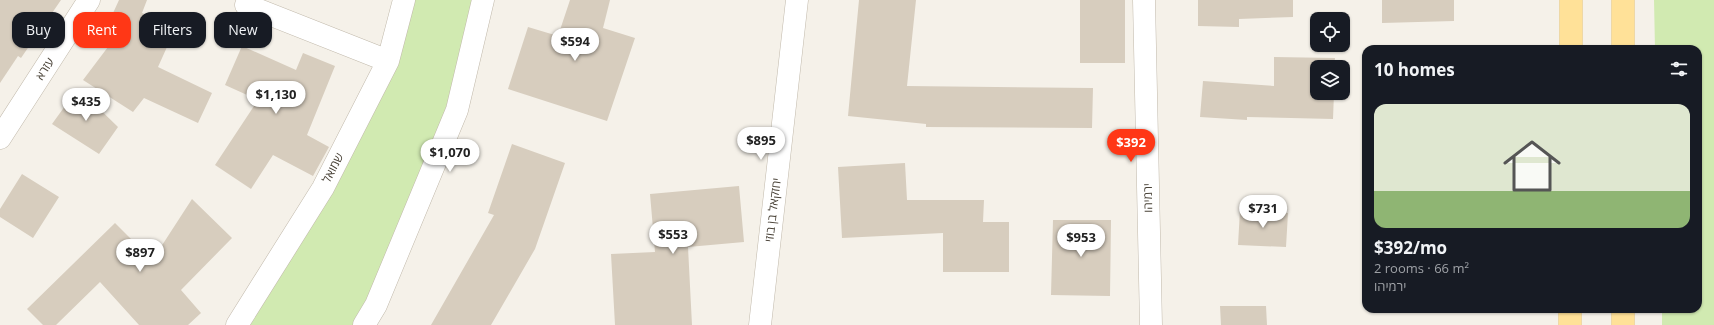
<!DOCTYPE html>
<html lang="en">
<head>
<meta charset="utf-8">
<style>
  body { margin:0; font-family:"Open Sans","Noto Sans Hebrew",sans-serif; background:#242831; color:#f1f3f6; height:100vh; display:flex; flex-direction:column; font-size:15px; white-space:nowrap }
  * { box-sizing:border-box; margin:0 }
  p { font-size:13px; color:#9ea1a6 }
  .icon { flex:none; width:22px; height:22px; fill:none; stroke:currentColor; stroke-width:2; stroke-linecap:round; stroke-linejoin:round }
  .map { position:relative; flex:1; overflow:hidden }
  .panel { position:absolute; left:1362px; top:45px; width:340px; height:268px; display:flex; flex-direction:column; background:#171b24; border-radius:12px; box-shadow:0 1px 3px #0004 }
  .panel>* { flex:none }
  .banner { position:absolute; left:12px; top:12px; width:380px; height:36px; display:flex; gap:8px }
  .controls { position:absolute; left:1310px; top:12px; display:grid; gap:8px }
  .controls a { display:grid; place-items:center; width:40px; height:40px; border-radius:8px; background:#171b24; box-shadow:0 1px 3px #0004; font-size:20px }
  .price { position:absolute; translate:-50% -34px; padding:0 9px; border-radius:14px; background:#fff; color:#222; font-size:13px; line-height:26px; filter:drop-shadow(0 1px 2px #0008) }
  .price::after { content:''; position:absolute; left:50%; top:24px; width:12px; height:9px; margin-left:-6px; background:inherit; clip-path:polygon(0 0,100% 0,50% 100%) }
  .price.current { background:#ff3716; color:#fff }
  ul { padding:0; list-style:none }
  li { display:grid; align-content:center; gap:8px; height:212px; padding:0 12px }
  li+li { border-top:1px solid #363941 }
  li span { display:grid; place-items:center; height:124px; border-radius:12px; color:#555 }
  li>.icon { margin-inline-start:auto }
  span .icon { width:72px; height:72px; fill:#fffc; stroke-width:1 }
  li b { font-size:17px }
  h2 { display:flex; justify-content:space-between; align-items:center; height:48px; padding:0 12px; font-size:17px }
  .tag { padding:0 14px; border-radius:12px; background:#171b24; box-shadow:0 1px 3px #0004; font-size:14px; line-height:36px }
  .tag.current { background:#ff3716; color:#fff }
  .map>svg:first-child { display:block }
  .green { fill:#d1eab1 }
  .building { fill:#d7cdbe }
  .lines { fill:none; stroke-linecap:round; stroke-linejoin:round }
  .minor-casing { stroke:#c1b9ab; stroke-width:23 }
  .major-casing { stroke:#e7bf65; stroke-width:23 }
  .minor { stroke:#fff; stroke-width:22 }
  .major { stroke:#ffe198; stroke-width:22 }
  .labels { text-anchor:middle; stroke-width:3; stroke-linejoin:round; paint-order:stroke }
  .street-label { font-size:12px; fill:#494237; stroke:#fff }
</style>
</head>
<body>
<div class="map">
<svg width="1714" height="325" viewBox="0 0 1714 325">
  <rect width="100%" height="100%" fill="#f5f1e9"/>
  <!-- green -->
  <path class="green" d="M411,0H476L465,47L435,142L356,325H242Z
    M1654,0H1714V325H1662V309H1698V49H1655Z"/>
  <!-- building -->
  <path class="building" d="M0,0H61L21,58L18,56L0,83Z
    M119,0H147L142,13L176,27L158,67L212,93L198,123L144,98L133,112L83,80L114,39L103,35Z
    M570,0H610L603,28L635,38L607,121L508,89L528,27L558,36Z
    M859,0H916L907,86L1093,88L1092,128L926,127V124L848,116Z
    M1080,0H1125V63H1080Z
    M1198,0H1293V17L1239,19V27L1198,26Z
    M1382,0H1454V21L1382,23Z
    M242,46L296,70L303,53L335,66L307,135L329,147L313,176L273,155L251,189L215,165L258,100L225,85Z
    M1274,57L1335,58L1334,67H1317V93H1334L1333,119L1247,117V120L1200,117L1203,81L1274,86Z
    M78,88L118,127L99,154L52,124Z
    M512,144L565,163L535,249L491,325H431L494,215L488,213Z
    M905,163L907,200H984L983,222H1009V272H943V233L842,238L838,167Z
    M22,174L59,197L33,238L0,217V209Z
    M739,186L744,242L688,247L692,325H615L611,254L655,252L650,194Z
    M192,199L232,238L181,290L201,313L188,325H139L100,282L56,325H43L27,309L115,223L135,243L136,241L157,253Z
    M1240,210L1288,213L1286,247L1238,245Z
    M1053,220H1111L1110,296L1051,295Z
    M1220,306H1266L1267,325H1221Z"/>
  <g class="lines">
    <!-- minor casing -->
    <g class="minor-casing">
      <path id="minor" d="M1144,0L1151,325
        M246,5L388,61
        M0,138L89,0
        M237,325L323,188L388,61L404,0
        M364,325L376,305L457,110L483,0
        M760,325L797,0"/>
    </g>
    <!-- major casing -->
    <g class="major-casing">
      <path id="major" d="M1571,49V0
        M1623,49V0
        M1570,325V309
        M1623,325V309"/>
    </g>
    <!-- minor -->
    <use href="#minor" class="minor"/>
    <!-- major -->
    <use href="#major" class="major"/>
  </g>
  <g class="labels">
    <!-- street labels -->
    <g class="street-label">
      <text transform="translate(45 69) rotate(-57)" y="4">עזרא</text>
      <text transform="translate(333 168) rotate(-63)" y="4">שמואל</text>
      <text transform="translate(1148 198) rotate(-91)" y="4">ירמיהו</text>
      <text transform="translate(773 210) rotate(-83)" y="4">יחזקאל בן בוזי</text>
    </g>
  </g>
</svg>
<div class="controls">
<a><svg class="icon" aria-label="locate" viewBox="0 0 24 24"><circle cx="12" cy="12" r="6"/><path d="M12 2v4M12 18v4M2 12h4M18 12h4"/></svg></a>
<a><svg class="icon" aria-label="layers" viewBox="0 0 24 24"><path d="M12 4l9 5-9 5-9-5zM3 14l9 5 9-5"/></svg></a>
</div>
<b class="price" style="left:575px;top:62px">$594</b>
<b class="price" style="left:276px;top:115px">$1,130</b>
<b class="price" style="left:86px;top:122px">$435</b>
<b class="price" style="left:761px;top:161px">$895</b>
<b class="price current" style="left:1131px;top:163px">$392</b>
<b class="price" style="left:450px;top:173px">$1,070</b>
<b class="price" style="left:1263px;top:229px">$731</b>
<b class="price" style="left:673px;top:255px">$553</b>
<b class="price" style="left:1081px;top:258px">$953</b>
<b class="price" style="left:140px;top:273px">$897</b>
<div class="banner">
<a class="tag">Buy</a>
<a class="tag current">Rent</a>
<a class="tag">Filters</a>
<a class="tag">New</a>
</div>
<section class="panel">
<h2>10 homes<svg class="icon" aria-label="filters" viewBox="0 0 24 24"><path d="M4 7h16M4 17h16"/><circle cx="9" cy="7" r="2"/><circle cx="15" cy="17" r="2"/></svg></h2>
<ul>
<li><span style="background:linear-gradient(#dfe7d0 70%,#8fb573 0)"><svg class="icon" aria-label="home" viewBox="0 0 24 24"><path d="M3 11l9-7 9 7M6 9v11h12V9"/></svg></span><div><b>$392/mo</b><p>2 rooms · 66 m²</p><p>ירמיהו</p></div></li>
</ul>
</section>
</div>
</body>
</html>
